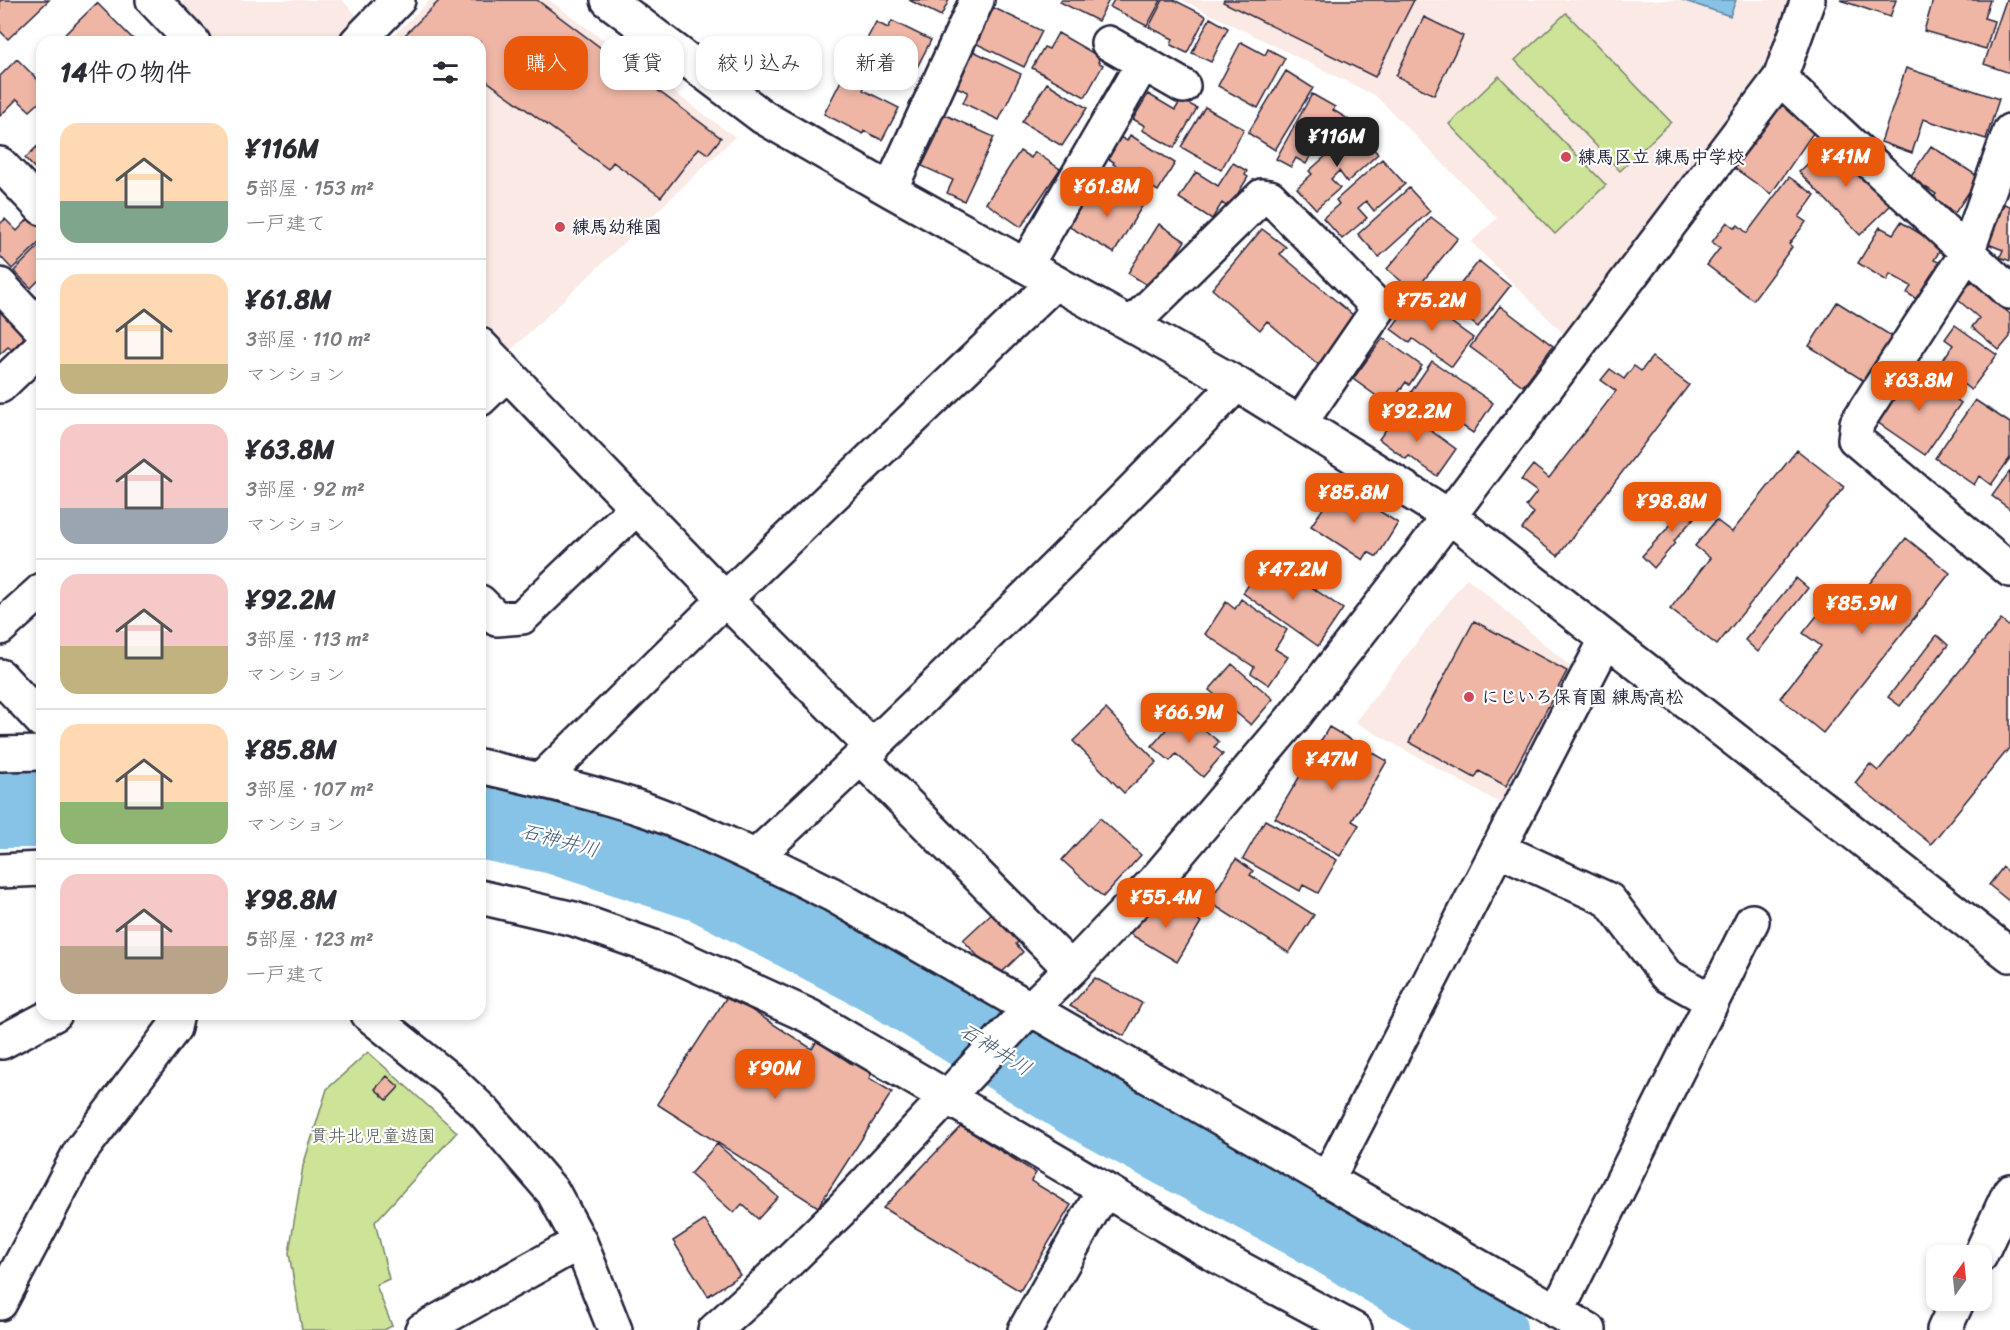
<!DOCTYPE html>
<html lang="ja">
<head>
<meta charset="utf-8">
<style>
  body { margin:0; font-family:Sriracha,"Klee One",sans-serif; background:#f2f2f3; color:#2b2b33; height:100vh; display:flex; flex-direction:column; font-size:22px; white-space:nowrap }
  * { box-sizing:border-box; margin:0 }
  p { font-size:20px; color:#7c7c81 }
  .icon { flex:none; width:33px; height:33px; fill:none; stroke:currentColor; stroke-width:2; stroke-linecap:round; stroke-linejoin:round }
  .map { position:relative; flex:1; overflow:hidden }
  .panel { position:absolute; left:36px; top:36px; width:450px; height:984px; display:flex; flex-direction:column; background:#fff; border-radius:18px; box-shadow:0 3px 9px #0003 }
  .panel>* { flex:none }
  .hud { position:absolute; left:504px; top:36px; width:570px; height:54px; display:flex; gap:12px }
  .needle { width:39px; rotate:15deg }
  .fabs { position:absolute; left:1926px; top:1245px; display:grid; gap:12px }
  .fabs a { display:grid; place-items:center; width:66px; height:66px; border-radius:12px; background:#fff; box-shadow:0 3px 9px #0003; font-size:30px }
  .price { position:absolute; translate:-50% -51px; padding:0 14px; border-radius:12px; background:#ea580c; color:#fff; font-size:20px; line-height:39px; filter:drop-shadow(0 2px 3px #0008) }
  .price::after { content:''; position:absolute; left:50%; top:36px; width:18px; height:14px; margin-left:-9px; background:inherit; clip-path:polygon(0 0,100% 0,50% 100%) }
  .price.current { background:#222; color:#fff }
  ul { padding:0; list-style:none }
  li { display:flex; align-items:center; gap:18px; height:150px; padding:0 24px }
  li+li { border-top:2px solid #e1e1e2 }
  li span { display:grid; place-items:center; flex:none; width:168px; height:120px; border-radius:18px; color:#555 }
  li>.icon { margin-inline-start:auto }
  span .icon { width:72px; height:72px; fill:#fffc; stroke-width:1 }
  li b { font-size:26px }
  h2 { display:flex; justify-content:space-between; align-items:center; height:72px; padding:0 24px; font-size:26px }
  .tag { padding:0 21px; border-radius:18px; background:#fff; box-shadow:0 3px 9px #0003; font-size:21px; line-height:54px }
  .tag.current { background:#ea580c; color:#fff }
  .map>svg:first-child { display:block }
  .built { fill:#fae9e4 }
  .green { fill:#cce398; stroke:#77826a; stroke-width:1.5 }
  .water { fill:#86c3e6; stroke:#5e83a2; stroke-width:1.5 }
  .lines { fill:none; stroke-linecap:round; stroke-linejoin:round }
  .river { stroke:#86c3e6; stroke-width:76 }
  .building { fill:#efb6a6; stroke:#22223b; stroke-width:1.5 }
  .minor-casing { stroke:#22223b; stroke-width:38 }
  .minor { stroke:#fff; stroke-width:33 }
  .poi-dot { fill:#d1495b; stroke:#fff; stroke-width:2 }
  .labels { text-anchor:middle; stroke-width:4.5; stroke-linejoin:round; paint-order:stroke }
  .poi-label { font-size:18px; font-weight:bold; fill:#22223b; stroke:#fff; text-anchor:start }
  .park-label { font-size:18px; fill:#555c57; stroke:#fff }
  .water-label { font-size:20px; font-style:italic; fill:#455a77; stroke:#fff }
</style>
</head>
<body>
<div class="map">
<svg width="2010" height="1330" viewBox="0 0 2010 1330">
  <rect width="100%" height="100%" fill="#fff"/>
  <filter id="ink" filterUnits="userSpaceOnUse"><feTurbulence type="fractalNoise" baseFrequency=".0167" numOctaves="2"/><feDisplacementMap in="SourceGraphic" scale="12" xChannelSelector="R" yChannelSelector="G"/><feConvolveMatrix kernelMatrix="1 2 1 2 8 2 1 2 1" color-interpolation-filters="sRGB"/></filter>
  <g filter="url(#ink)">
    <!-- built -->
    <path class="built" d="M185,0H342L358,17L332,42H215L179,5Z
      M430,0H549L735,137L511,350L480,318V42H387Z
      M1182,0H1787L1766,64L1564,334L1471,242L1497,218L1376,96Z
      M1467,578L1577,672L1507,807L1355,722Z"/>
    <!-- green -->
    <path class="green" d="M1566,13L1671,122L1620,171L1515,60Z
      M1499,76L1606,185L1555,234L1449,124Z
      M368,1052L457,1132L375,1222L389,1279L376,1285L392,1326L384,1330H302L289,1253L303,1166L327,1089Z"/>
    <!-- water -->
    <path class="water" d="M1682,0H1736L1730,16Z"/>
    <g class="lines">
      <!-- river -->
      <path class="river" d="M0,810H42
        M480,821L555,836L706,885L880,976L1078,1099L1314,1226L1489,1330"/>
    </g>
    <!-- building -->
    <path class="building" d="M0,0H49L8,39L0,31Z
      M440,0H537L721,138L708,154L699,148L661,197L613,162L608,169L480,76V42H398Z
      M909,0H949L941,16Z
      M1061,0H1109L1098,21L1060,2Z
      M1114,0H1161L1147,26L1110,7Z
      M1163,0H1174L1206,16L1187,53L1171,45L1173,39L1149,27Z
      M1224,0H1414L1375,77L1223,2Z
      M1840,0H1896L1890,17Z
      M1933,0H1990L1984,18L1994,21L1986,49L1924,31Z
      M2006,0H2010V73L1984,64Z
      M97,3L136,42H57Z
      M990,6L1042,31L1024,67L973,42Z
      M1424,17L1463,36L1434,95L1396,76Z
      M1210,18L1228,28L1211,62L1192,53Z
      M892,21L931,40L912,77L880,61L877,68L857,58L876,22L888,28Z
      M1058,33L1100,57L1098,62L1103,65L1085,97L1032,68L1044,47L1049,49Z
      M1241,42L1265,55L1268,49L1285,58L1258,108L1218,86Z
      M971,50L1021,74L999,120L963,103L968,92L954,86Z
      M17,59L42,84V100L30,111L17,99L0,116V76Z
      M1906,68L1999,99L1986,139L1923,119L1912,153L1881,142Z
      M846,71L867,82L863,90L899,108L882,140L864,131L863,134L824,114Z
      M1286,71L1313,88L1275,150L1248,133Z
      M1047,83L1087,108L1062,146L1022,122Z
      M1148,94L1175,110L1181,100L1197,108L1174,148L1142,130L1145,126L1133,119Z
      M1312,94L1335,107L1333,110L1348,119L1337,139L1330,135L1322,150L1316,146L1306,164L1296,158L1291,167L1276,159Z
      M1781,99L1818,126L1771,194L1733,167Z
      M1205,107L1244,129L1221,170L1181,147Z
      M939,112L994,137L964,201L947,193L953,180L922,166L939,131L932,127Z
      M1356,129L1378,154L1347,182L1339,171L1331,179L1340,188L1316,209L1297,188L1312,174L1309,171Z
      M1130,135L1175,163L1158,191L1113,164L1114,162L1107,158L1120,137L1127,141Z
      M42,142V176L25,158Z
      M1831,142L1892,204L1860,235L1799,172Z
      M1931,146L1979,177L1955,213L1933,199L1936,194L1910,177Z
      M1020,151L1031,158L1035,152L1060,169L1021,227L986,203Z
      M1382,159L1405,184L1374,211L1366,201L1358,208L1367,218L1342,239L1323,218L1339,204L1336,200Z
      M1233,163L1247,171L1245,175L1248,177L1229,208L1222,203L1212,219L1179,198L1196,172L1218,186Z
      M1789,177L1815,195L1799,217L1806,222L1789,244L1792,247L1753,300L1707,265L1720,248L1712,242L1727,222L1735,228L1738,225L1747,233Z
      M1113,185L1144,203L1114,253L1068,226L1085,198L1100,206Z
      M1409,188L1430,211L1379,257L1358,234Z
      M2004,204L2010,206V261L2000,257L2003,250L1988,244Z
      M31,216L42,227V240L12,269L0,256V224L5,219L17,231Z
      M1431,217L1458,238L1414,292L1387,269Z
      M1901,222L1942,247L1934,260L1941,263L1918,300L1907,293L1911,286L1890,274L1887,281L1858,263L1880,227L1893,234Z
      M1159,224L1185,241L1171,262L1147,285L1128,273Z
      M1262,229L1286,247L1280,254L1359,320L1320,366L1267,321L1260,330L1212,289Z
      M42,243V283L39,280L31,288L14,271Z
      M1479,261L1510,286L1478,327L1446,302Z
      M1972,281L2010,314V337L1999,350L1972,327L1979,318L1957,299Z
      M1415,296L1473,338L1452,367L1413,339L1410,343L1391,329Z
      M0,298L32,330L12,350L8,347L0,354Z
      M1837,302L1893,337L1864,381L1809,346Z
      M1500,306L1553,346L1523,386L1470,347Z
      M1955,325L1997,355L1971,390L1939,366L1953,345L1945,339Z
      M1383,338L1422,366L1409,385L1406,382L1389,405L1353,379Z
      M1652,357L1689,385L1558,556L1522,529L1534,513L1526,506L1537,492L1521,480L1533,465L1549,478L1616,391L1601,380L1610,369L1624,379L1634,366L1641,371Z
      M1432,361L1493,403L1473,433L1411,392Z
      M1914,369L1961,403L1925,455L1877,422Z
      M1975,400L2010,423V458L1991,485L1979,476L1974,485L1935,458Z
      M1401,409L1456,449L1437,476L1409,456L1406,459L1379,439Z
      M1797,450L1844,487L1717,645L1670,609L1710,558L1695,546L1716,520L1732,532Z
      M2010,471V509L1992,496Z
      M1339,485L1398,523L1377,557L1368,552L1363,560L1311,526Z
      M1696,497L1705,505L1674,541L1675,543L1654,568L1642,556Z
      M1906,538L1950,573L1823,733L1780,698L1821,646L1803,633L1824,607L1840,620Z
      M1268,557L1343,609L1318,646L1243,593Z
      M1796,578L1808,588L1758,652L1745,640Z
      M1241,599L1287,630L1275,649L1288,657L1269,685L1251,673L1254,667L1205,634L1226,602L1235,609Z
      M2001,620L2010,627V747L1931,844L1855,783L1870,764L1878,771Z
      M1474,621L1567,671L1506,786L1479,771L1475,778L1409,742Z
      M1937,635L1948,645L1900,706L1888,697Z
      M1232,664L1273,699L1251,725L1209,690Z
      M1106,709L1157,762L1124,793L1073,741Z
      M1182,711L1219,742L1214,747L1223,754L1203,777L1176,754L1170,761L1152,746Z
      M1329,727L1387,761L1352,821L1359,825L1340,856L1275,818Z
      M1100,818L1141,855L1103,897L1062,860Z
      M1265,820L1337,860L1318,893L1303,885L1300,891L1243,859Z
      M1236,859L1253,871L1250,875L1314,915L1289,953L1209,902Z
      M2003,867L2010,873V902L1989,885Z
      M1158,896L1201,922L1177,962L1130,934L1144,911L1148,914Z
      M993,912L1019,941L1016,944L1023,952L997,977L963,940Z
      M1095,978L1142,1003L1124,1036L1070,1006Z
      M728,995L812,1049L817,1041L852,1064L854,1062L872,1073L869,1078L892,1092L818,1207L657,1104Z
      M387,1076L399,1087L387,1100L375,1089Z
      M961,1126L1036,1173L1031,1181L1071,1205L1020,1291L883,1208Z
      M717,1144L778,1197L758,1219L742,1204L734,1213L690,1174Z
      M705,1220L740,1275L708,1296L673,1241Z"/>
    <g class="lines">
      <!-- minor casing -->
      <g class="minor-casing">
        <path id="minor" d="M153,0L193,42
          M608,0L763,117L890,190L1237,384L1449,516L2010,955
          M357,42L398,0
          M1108,43L1183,86
          M1780,78L2010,292
          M2010,131L1967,253L1857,423L1855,439L2010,570
          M0,164L42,208
          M890,190L977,0
          M1026,265L1143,63
          M0,285L42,330
          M1131,325L1262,196L1270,197L1379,308L1300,423
          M480,345L725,599L873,748
          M0,386L42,346
          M480,399L506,374
          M480,602L497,619L522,617L637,507
          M0,628L42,590
          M0,676L42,721
          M0,754L42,753
          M861,758L1071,969
          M480,766C536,779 594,792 649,811C712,834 773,865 833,895L1589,1330
          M541,780L725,599L1055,282
          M1498,849L1609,900L1666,975L1712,1001
          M756,856C921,703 1080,545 1237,384
          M0,871L42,869
          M480,897L574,919L668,952L809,1016L1219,1257L1355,1330
          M368,1014L450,1080L484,1112L553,1192L580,1242L615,1330
          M2,1042L55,1014
          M1327,1180L1606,640
          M1980,1256L2010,1191
          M0,1303L80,1152L174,1028L177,1014
          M1557,1312L1752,921
          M422,1330L580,1242
          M715,1330L757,1292L839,1212L1024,1015L1071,969L1155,881L1292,719L1422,552L1780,78L1808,0
          M1025,1330L1104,1190
          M1944,1330L1958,1300"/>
      </g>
      <!-- minor -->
      <use href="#minor" class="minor"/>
    </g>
  </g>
  <!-- markers -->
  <g class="poi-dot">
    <circle cx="1566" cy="157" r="6"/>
    <circle cx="560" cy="227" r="6"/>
    <circle cx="1469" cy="697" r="6"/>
  </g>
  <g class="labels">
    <!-- poi labels -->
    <g class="poi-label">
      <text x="1578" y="163">練馬区立 練馬中学校</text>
      <text x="572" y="233">練馬幼稚園</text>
      <text x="1481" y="703">にじいろ保育園 練馬高松</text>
    </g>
    <!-- park labels -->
    <g class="park-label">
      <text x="373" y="1142">貫井北児童遊園</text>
    </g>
    <!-- water labels -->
    <g class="water-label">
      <text transform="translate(560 840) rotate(15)" y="7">石神井川</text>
      <text transform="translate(996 1049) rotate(32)" y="7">石神井川</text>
    </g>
  </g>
</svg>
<div class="fabs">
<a><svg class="needle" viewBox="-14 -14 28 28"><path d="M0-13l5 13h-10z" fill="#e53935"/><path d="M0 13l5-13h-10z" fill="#7c7c81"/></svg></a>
</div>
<b class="price current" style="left:1337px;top:168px">¥116M</b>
<b class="price" style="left:1846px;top:188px">¥41M</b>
<b class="price" style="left:1107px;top:218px">¥61.8M</b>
<b class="price" style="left:1432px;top:332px">¥75.2M</b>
<b class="price" style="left:1919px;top:412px">¥63.8M</b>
<b class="price" style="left:1417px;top:443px">¥92.2M</b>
<b class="price" style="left:1354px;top:524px">¥85.8M</b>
<b class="price" style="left:1672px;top:533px">¥98.8M</b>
<b class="price" style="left:1293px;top:601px">¥47.2M</b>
<b class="price" style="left:1862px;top:635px">¥85.9M</b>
<b class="price" style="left:1189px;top:744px">¥66.9M</b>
<b class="price" style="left:1332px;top:791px">¥47M</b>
<b class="price" style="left:1166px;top:929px">¥55.4M</b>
<b class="price" style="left:775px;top:1100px">¥90M</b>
<div class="hud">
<a class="tag current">購入</a>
<a class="tag">賃貸</a>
<a class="tag">絞り込み</a>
<a class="tag">新着</a>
</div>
<section class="panel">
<h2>14件の物件<svg class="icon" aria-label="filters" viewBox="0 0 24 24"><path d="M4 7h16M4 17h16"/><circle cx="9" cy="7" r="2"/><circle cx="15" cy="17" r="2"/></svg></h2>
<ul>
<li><span style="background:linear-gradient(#ffd9b3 65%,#7fa58c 0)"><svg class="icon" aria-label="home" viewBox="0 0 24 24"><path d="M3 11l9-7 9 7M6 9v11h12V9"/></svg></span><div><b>¥116M</b><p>5部屋 · 153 m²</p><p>一戸建て</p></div></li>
<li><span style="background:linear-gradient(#ffd9b3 75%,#c2b280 0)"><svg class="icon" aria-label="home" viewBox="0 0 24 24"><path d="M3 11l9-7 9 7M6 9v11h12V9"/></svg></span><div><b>¥61.8M</b><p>3部屋 · 110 m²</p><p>マンション</p></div></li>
<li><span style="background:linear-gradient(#f6c9c9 70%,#9aa5b1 0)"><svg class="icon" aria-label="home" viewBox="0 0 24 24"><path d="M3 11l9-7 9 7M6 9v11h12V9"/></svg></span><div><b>¥63.8M</b><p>3部屋 · 92 m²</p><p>マンション</p></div></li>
<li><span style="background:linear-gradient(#f6c9c9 60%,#c2b280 0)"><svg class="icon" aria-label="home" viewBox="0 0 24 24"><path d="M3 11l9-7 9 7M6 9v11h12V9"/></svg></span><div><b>¥92.2M</b><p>3部屋 · 113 m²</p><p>マンション</p></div></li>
<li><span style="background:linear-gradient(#ffd9b3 65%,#8fb573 0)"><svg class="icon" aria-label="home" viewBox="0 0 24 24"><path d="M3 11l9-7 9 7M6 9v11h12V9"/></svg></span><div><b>¥85.8M</b><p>3部屋 · 107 m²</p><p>マンション</p></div></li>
<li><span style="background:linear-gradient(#f6c9c9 60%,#b9a48a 0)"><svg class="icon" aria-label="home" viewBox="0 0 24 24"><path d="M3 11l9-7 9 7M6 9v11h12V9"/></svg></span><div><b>¥98.8M</b><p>5部屋 · 123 m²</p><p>一戸建て</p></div></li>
</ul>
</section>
</div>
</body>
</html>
